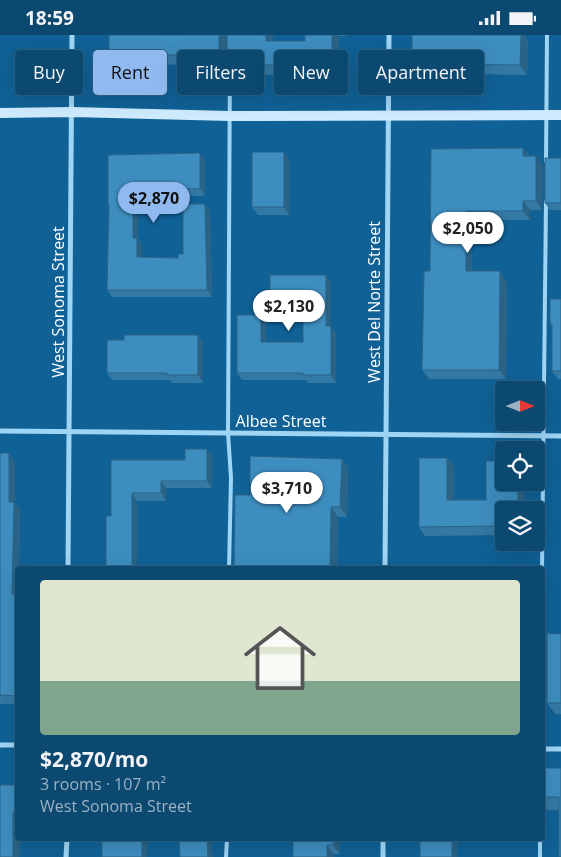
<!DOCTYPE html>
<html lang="en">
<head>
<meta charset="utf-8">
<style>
  body { margin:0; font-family:"Open Sans",sans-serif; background:#1a5378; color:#f1f3f6; height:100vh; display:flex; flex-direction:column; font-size:19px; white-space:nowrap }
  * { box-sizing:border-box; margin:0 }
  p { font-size:16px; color:#9ab2c3 }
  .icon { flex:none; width:28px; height:28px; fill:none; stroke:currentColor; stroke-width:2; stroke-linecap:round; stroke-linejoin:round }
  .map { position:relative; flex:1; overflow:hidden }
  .side { position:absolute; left:15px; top:531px; width:530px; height:275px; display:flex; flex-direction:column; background:#0c4970; border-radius:5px; box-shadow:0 5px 20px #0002,0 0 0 1px #2c6183 }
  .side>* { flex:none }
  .guide { position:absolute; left:15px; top:15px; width:531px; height:45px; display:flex; gap:10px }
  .needle { width:32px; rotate:90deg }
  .buttons { position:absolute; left:495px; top:346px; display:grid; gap:10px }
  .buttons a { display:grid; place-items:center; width:50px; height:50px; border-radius:5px; background:#0c4970; box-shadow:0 5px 20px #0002,0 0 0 1px #2c6183; font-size:25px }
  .price { position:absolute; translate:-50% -42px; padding:0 11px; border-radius:18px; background:#fff; color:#222; font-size:16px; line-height:32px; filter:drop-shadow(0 1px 2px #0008) }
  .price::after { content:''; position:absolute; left:50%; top:30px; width:15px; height:11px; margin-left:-8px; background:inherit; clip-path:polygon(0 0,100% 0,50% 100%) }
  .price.active { background:#90b9f0; color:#111 }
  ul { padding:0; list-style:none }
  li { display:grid; align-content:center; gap:10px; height:265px; padding:0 25px }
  li span { display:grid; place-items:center; height:155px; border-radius:5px; color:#555 }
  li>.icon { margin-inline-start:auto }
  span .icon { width:90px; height:90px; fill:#fffc; stroke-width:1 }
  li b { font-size:21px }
  .pill { padding:0 18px; border-radius:5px; background:#0c4970; box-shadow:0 5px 20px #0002,0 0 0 1px #2c6183; font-size:18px; line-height:45px }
  .pill.active { background:#90b9f0; color:#111 }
  .status { display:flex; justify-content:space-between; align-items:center; height:35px; padding:0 25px; background:#0c4970; direction:ltr }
  .status svg { height:14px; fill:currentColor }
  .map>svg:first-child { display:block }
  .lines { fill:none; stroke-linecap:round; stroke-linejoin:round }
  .lane { stroke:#9ed4f4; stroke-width:4 }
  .street { stroke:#9ed4f4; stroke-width:5 }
  .secondary { stroke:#ceebfd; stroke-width:10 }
  .wall { fill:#3479a4 }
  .shaded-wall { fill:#2b6386 }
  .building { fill:#3d8dbf; stroke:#2b6386 }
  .labels { text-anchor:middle; stroke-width:5; stroke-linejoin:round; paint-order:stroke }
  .street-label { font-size:16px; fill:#fff; stroke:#106196 }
</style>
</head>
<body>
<div class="status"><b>18:59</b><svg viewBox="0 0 49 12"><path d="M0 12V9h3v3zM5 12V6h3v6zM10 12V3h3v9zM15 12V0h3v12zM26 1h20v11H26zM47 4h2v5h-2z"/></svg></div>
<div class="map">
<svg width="561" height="822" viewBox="0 0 561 822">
  <rect width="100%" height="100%" fill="#106196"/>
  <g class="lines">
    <!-- lane -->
    <path class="lane" d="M546,126L547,0
      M229,534L231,443L228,398L230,21
      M542,536L546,166
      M540,804V822
      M226,822L227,804"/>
    <!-- street -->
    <path class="street" d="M0,396L561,401
      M68,534L72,0
      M385,534L389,0
      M0,710H18
      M542,714H561
      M66,822L67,804
      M383,822V804"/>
    <!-- secondary -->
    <path class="secondary" d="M0,78L72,77L230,81L561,80"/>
  </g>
  <!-- wall -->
  <path class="wall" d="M109,0H226V29L153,30V38H116L109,28Z
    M227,0H273V6H305V0H346V1H338L339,39L243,40L236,29H234L227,20Z
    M528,5L527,40L418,38L412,29Z
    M523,113L529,121L543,130L542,175H530V185H472V236L507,246L506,344H429L422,335L430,236L431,114Z
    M284,117L289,124V180H258L252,172Z
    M200,118L205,125V161L138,160V203L142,210V222L178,223L183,219L210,176L212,262H112L107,255L109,172L108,170V120Z
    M561,123V175H550L545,168Z
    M331,247V292L336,299V348H308L306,345H242L237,338L266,287V307H303V275H276L270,268Z
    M561,264V344H558L552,336V293L550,289Z
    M203,307V348H172L170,345H112L107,338Z
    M0,418L15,427V468L20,475L19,534H18V669H0Z
    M212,421V453H166V466H137V534L111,481V425H185Z
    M447,423L454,432V465H486L525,448V475H504V500L425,501L419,492Z
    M342,424L348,433L347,482H338L337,534H235L234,532L250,460Z
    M561,599V679H555L547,668Z
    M542,733H561L559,775H547L542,768Z
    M18,750V804H20L19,822H0Z
    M246,804H340V819H334V822L293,807H248Z"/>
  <!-- shaded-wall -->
  <path class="shaded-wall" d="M219,0H226V29L219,20Z
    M266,0H273V16L266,6Z
    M332,0H338V1L339,39L332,30Z
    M521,0H524L528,5L527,40L520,30Z
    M146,20L153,30V38L146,28Z
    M523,113L530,123L523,121Z
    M284,117L289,124V180L284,172Z
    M200,118L205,125V161L200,154Z
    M536,121L543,130L542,175L536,166Z
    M133,153L138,160V203L142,210V229L137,222L133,203Z
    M523,166L530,175V185L523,176Z
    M205,169L210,176L212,262L207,255Z
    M466,176L472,185V246L466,236Z
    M500,236L507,246L506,344L499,335Z
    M326,240L331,247V292L336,299V348L331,340L326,291Z
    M261,280L266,287V315L261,307Z
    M198,300L203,307V348L198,340Z
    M207,414L212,421V453L207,446Z
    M9,418L15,427V468L20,475L19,534H18V567L12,559L9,467Z
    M447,423L454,432V474L447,465Z
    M342,424L348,433L347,482L340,472Z
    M161,446L166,453V466L161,458Z
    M518,448H525V475H518Z
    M132,458L137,466V534H132Z
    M331,472L338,482L337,534H330Z
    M13,777L18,783V804H20L19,822H13Z
    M142,804H148L147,822H142Z
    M207,804H211L213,822H208Z
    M333,804H340V819L333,810Z
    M452,804H457V822H452Z
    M327,810L334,819V822H327Z"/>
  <!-- building -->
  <path class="building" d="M109,0H219V20H146V28H109Z
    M227,0H266V6H305V0H332V30H236V20H227Z
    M412,0H521L520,30L412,29Z
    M523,113V121H536V166H523V176H466V236H500L499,335H422L424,236H430L431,114Z
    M252,117H284V172H252Z
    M200,118V154L133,153V203H137V222L178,223V219H183V169H205L207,255H107L109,170H108V120Z
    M545,123H561V168H545Z
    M270,240H326V291H331V340H303V338H237V280H261V307H303V268H270Z
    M550,264H561V336H552V289H550Z
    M124,300H198V340H167V338H107V305H124Z
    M185,414H207V446H161V458H132V534H106V481H111V425H185Z
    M0,418H9V467H14L12,559H18L17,661L0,660Z
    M250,421L342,424L340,472H331L330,534H268L234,532L235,460H250Z
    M419,423H447V465H486V426H504V448H518V475H504V491L419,492Z
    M547,598L561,599V668H547Z
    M542,733H561V822H559V762H542Z
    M0,750H18V777H13V822H0Z
    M102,804H142V822H102Z
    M179,804H207L208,822H180Z
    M293,804H333V810H327V822H293Z
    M420,804H452V822H420Z"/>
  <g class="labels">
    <!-- street labels -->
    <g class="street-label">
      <text transform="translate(58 267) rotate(-90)" y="6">West Sonoma Street</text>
      <text transform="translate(374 267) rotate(-90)" y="6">West Del Norte Street</text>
      <text x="281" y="392">Albee Street</text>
    </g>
  </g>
</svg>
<div class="buttons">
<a><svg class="needle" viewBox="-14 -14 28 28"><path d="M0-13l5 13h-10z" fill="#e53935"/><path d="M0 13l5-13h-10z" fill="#9ab2c3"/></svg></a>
<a><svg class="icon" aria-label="locate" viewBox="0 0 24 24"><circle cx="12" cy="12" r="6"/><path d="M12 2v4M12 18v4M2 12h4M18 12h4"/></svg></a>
<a><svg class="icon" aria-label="layers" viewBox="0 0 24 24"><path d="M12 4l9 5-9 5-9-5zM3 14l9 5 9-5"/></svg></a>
</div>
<b class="price active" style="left:154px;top:189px">$2,870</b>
<b class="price" style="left:468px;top:219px">$2,050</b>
<b class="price" style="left:289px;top:297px">$2,130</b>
<b class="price" style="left:287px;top:479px">$3,710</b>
<div class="guide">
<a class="pill">Buy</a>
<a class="pill active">Rent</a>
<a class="pill">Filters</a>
<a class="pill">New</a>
<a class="pill">Apartment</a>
</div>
<section class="side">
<ul>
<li><span style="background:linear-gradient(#dfe7d0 65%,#7fa58c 0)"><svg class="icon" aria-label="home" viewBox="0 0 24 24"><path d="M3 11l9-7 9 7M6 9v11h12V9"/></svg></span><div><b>$2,870/mo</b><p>3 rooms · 107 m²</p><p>West Sonoma Street</p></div></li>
</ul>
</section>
</div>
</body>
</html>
